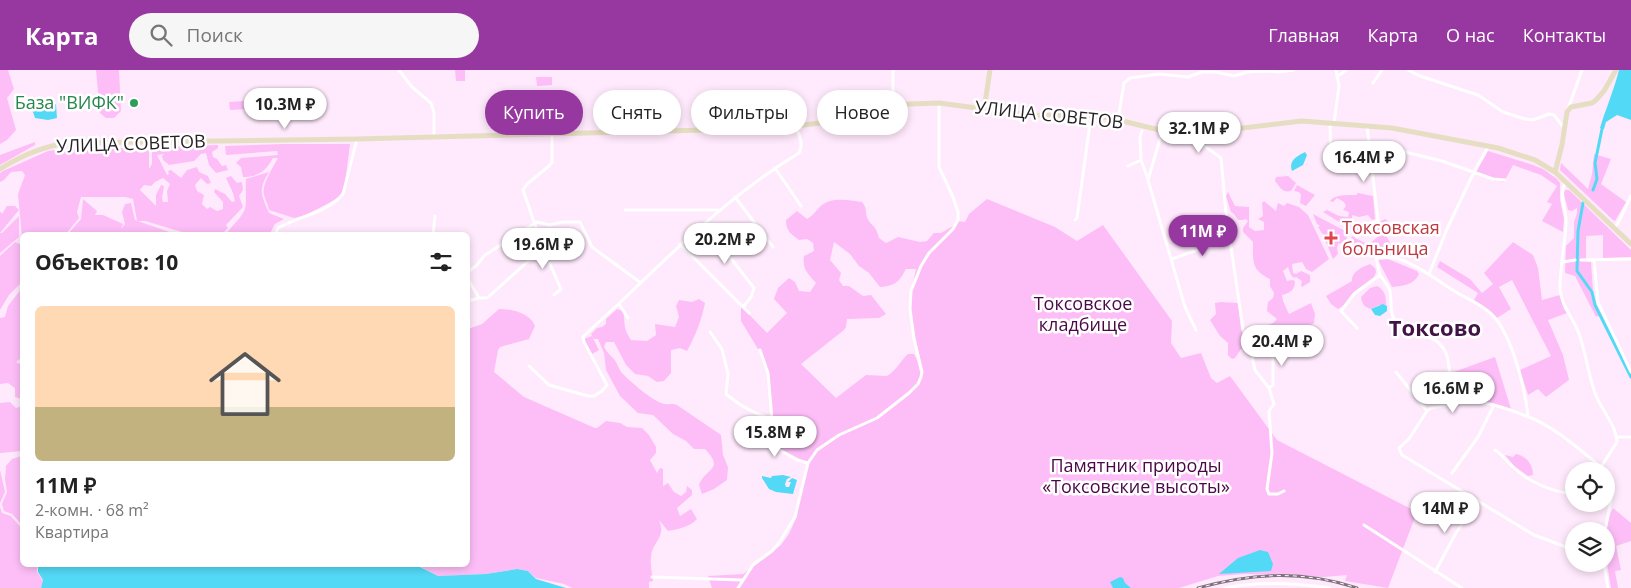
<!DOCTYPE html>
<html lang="ru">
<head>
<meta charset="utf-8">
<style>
  body { margin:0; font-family:"Open Sans",sans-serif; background:#f6f6f6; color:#222; height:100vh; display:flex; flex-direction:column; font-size:19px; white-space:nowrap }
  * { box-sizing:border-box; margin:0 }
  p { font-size:16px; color:#767676 }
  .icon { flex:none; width:28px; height:28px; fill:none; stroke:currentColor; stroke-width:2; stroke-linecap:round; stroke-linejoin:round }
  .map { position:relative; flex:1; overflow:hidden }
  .drawer { position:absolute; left:20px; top:162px; width:450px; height:335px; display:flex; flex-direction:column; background:#fff; border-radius:8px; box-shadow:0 2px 8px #0003 }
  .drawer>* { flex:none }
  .banner { position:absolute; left:485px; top:20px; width:475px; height:45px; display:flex; gap:10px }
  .tools { position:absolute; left:1565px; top:392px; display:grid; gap:10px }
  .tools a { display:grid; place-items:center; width:50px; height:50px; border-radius:50%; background:#fff; box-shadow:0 2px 8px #0003; font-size:25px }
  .price { position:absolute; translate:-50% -42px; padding:0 11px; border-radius:18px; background:#fff; color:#222; font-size:16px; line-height:32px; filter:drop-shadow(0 1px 2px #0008) }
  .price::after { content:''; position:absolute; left:50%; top:30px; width:15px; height:11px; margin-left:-8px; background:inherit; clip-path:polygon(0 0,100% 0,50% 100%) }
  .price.selected { background:#9738a0; color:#fff }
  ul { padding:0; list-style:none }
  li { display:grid; align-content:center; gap:10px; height:265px; padding:0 15px }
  li span { display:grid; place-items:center; height:155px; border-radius:8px; color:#555 }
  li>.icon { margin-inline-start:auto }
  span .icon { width:90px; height:90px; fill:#fffc; stroke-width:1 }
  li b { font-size:21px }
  h2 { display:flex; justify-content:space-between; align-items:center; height:60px; padding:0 15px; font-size:21px }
  .chip { padding:0 18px; border-radius:22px; background:#fff; box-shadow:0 2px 8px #0003; font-size:18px; line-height:45px }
  .chip.selected { background:#9738a0; color:#fff }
  header { display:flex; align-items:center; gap:30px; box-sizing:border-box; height:70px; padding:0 25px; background:#9738a0; color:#fff }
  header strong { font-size:24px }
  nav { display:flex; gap:28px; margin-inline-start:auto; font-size:18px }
  .search { width:350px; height:45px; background:#f6f6f6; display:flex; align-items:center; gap:12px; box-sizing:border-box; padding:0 18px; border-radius:28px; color:#767676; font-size:19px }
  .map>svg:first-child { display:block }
  .green { fill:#fdbef7; fill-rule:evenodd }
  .water { fill:#52d9f6 }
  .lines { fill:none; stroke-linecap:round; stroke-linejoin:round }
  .canal { stroke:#52d9f6; stroke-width:3 }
  .street { stroke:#fff; stroke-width:3 }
  .secondary { stroke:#e6dec2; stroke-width:5 }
  .rail-casing { stroke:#7f727d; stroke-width:3 }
  .rail { stroke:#fff; stroke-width:1; stroke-dasharray:4; stroke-linecap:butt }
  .leisure-dot { fill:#2e9e5b; stroke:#fff; stroke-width:2 }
  .health-dot { fill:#e0444e; stroke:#fff; stroke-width:2 }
  .labels { text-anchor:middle; stroke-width:5; stroke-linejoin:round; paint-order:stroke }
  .leisure-label { font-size:18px; fill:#27864d; stroke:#fff; text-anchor:end }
  .street-label { font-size:18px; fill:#261f25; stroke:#fff }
  .health-label { font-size:18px; fill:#be3a42; stroke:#fff; text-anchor:start }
  .park-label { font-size:18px; fill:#4a0847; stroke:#fff }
  .district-label { font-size:22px; font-weight:bold; fill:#411446; stroke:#fff }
</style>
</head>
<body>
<header>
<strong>Карта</strong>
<div class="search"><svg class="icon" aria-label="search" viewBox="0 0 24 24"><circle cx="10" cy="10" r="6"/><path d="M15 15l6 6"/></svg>Поиск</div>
<nav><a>Главная</a><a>Карта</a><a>О нас</a><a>Контакты</a></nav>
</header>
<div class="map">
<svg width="1631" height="518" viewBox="0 0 1631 518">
  <rect width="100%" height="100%" fill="#ffe9fc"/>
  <!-- green -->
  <path class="green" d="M0,0H8L14,19L7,28L16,60L7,70L0,74Z
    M96,0H119L121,41L114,48H106L100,43Z
    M455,0H465V11H456Z
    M536,7H552V15L537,16Z
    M247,31V39L230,40L229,32Z
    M35,72V75L0,95V85Z
    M283,74H350L345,113L340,127L306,145L294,148L269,140C268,134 265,130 264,125C261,115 273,98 278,88H273C266,101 258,107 243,107L241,97L236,93L241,88L278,85L277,81L226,85L225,76Z
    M218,75V78L212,82L213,87L217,89L222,96L226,95L228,100L216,103L209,95L206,83L201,84L194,91L169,95L163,90L162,86L164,84L157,85L167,105L169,104L168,101L171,100L181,108L187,100L197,97L199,102L208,106L211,113L207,114L201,108L195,115L197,121L204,125L202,134L207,139L210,137L217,141L223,139V132L214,122L215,119L225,124L232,132L235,131L233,123L226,108L231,106L237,113L242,112L243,120L239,126L243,137L226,155L228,158L221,165H192L145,151H138L175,164L67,165L81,149L83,129L97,141L95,145H103L123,154L121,159L125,154L122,142L125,134L131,133L135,150L137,151L133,129L125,127H81L77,142L79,148L65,165H22V167L18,124L25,105L22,101L11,102L4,110L0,112V103L3,101L48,81L71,78H149V99L152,94V77ZM163,108L170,114L167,121L168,132H163L162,128L164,116L161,115L156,125V136L140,120L144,115L151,116L155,112Z
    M1488,81L1533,95L1543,99L1557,109L1560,113V130L1564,149L1563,162L1542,151L1552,134L1547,132L1557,116L1541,105L1513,95L1504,112L1493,110L1475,104Z
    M1594,84L1611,89L1601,114L1626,132L1615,151L1613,150L1560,100L1561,93L1588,119L1592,104Z
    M269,102C258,120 261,124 269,143L284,149L275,154L269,165H225C230,158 243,146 245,139C247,130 245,118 246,109Z
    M1288,106L1296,113L1291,121C1282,123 1280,117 1275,111L1276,107Z
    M1297,115L1315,125L1306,136L1300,133L1301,125L1299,122L1294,121Z
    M1565,120H1569L1631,180V187L1603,188V165L1586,166V192H1591L1594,235L1600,245L1596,247L1575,206L1565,203L1566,176L1574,168V152L1577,143V138L1572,141L1568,140L1564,124Z
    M1228,122L1235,136L1249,137V157L1255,161L1264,160V152L1258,149L1263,146L1262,133L1264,131L1276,141L1278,133L1284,136L1287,133L1299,137L1308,145L1329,189L1312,202L1306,199L1302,192L1292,194L1293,203L1296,204L1301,201L1310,205V212L1302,217L1301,215L1302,211L1296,207L1294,208L1291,205L1288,197L1283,201L1287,211L1292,210L1295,211C1295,220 1290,223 1282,225L1283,231L1289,244L1311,233L1315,244L1314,253L1303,261H1294L1280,268L1268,264L1264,260L1265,256L1273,253L1277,249L1267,241L1268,232L1273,228L1274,223L1270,216V209C1251,200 1253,191 1253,172L1243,162V158L1248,151L1246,149L1242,150H1238L1234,144L1231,142L1226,126Z
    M1358,123L1373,126L1375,149L1372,150L1368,145L1359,147L1352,145V151L1356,154L1359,160L1357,163L1323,142L1327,140L1339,146L1348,147L1349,142L1343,140L1346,136L1344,132L1337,128L1333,132L1330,131C1335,124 1348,125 1356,125Z
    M987,129L1055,157L1077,171L1103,155L1172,251L1171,273L1181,288L1201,283L1211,308L1217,313L1230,306L1277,370L1417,442L1388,518L1345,511L1347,505L1324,507L1245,504L1218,506L1179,518H712L708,506L743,504L781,475L789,464L797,446L798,433L809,394L779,378L777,363L779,354L773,349L769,303L760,279H758L741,251V236L767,263L787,243L774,229L778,218L789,208L795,212L799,221L810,222L816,213C808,204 802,199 804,186L814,181L813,173L807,169L799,170C791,164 786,161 786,150L797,141L807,149C814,145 816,140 822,135C832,127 849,130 862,132C867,138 865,140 867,147C870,156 876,154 879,168L886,173L898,167L920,172L927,171L934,163H941L955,155L957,151L965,152L969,144ZM834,172L850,184L859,196L869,203L880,217C895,216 899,212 906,199H916L909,231L914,261L923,302L921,306L917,290L914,284H908C902,289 893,305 886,306C880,306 872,305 866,305L836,328L801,294L844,260L846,257L847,249L879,248L886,244L871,225L863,226L849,216H843L839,210L841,203L830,190Z
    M7,136H15L19,140L0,163V141L2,144Z
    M1313,144L1349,163L1345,172L1338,174L1337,178L1338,184L1333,189L1323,165L1318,157L1320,156L1317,154Z
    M19,146V167L0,183V163H2Z
    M1385,149L1388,151L1389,156L1383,160L1384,165H1386L1397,187L1376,185L1369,174L1380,165L1376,154Z
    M1352,166L1367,174L1369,180L1359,182L1353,177L1350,171Z
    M15,172L22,175V212L9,225L0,240V186Z
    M1513,172L1533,185L1538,198L1542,230L1560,225L1564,239L1567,243L1548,250L1563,285L1569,310L1546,327L1538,319L1528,325L1520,300L1551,286L1512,210L1499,217L1511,239L1497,248L1474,230L1478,223L1437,197L1440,191L1470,209L1482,223L1493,214L1484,203Z
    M1388,189L1417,201L1419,204C1414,215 1403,216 1392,217L1379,192V190Z
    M1370,194L1375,198L1376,202L1374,207L1355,221L1347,233L1338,239L1331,234L1326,226L1352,211C1351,202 1362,197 1370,194Z
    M1377,216C1385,220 1386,226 1386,235H1379L1371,239C1364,237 1362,234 1361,227L1370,218Z
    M22,218V287L16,292L22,295V329L15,327V318L8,313L0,314V248L5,247L8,236Z
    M699,229L705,233C702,249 695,267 687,281L680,278L671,280V303L664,311L657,312L648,306L635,304L626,295L614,272H606L604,277C607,282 610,285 614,289C618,294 619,301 624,305C632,313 655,333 665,334C670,335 672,333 677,335L721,365L723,385L728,397L727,410L714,419L702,424L699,415C706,397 725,400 705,379H694L686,371L673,364L653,345L638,343L620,326L606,300L604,283L598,269H594L591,264L597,258L602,257L606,254V249L617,239L623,241C626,255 622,256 631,270L647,271L656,265L655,254L675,257L679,247L676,236L679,230L692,232Z
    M1221,232L1238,233L1241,259L1247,277L1241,279L1235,288L1232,289L1228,285V273L1220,266L1210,250L1216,244L1215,233Z
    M499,239C512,239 530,243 535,256L529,269L500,277L498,280L494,302L524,327L595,358H597L606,351L620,353L627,357L642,358L649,365L656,377V383L650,390L657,403L660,398L663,399V416L668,413L674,422L681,426L686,422L687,416L692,420V425L677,438L680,446L691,439L697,449C690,457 678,459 668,461L659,450C667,468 652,471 651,487C650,494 652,503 653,511L649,512V518H572L564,514L536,508L528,501L517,499L486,504L438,506L417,495H468V259L482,254Z
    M592,266L599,280L592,284L584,269Z
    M1495,287L1511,339L1484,331L1469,329V331L1455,333L1459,322L1452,313L1451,303Z
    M10,332L16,338L22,336V381L0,383V333Z
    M1516,384C1526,386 1533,394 1533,405L1528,406L1514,396L1505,385L1513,387Z
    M22,386V455L12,444L4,441L2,434L7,422L5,409L6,396L3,399L12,389Z
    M0,400L5,422L0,433Z
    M0,437L2,443L11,446L22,459V495H37V502L43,511L41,518H0Z
    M1613,438L1631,453V471L1616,476L1621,500L1615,501L1618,518H1611C1607,495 1601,460 1613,438Z"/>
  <!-- water -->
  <path class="water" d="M1619,0H1631V50L1617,45L1606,52L1604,59L1600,58C1606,38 1614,20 1619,0Z
    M56,34L57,48L48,50L35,48L32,39L33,37Z
    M1305,82L1307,85L1303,95L1292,101C1288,90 1298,86 1305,82Z
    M1383,234L1387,236V241L1380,246L1375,245L1371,239Z
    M783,405L791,407L787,409L785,414L786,417H789L791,412H788L792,408L797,410L793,424L776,422L769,419L762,408V406L771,408L772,406Z
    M1260,480L1268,482L1273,494L1271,501L1219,504L1238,488Z
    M38,495H416L438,506L486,504L517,499L528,501L536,509L566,518H41L43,510L38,502Z
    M1120,507L1123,508L1125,513L1131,518H1113L1110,512Z"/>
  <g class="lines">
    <!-- canal -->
    <path class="canal" d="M1593,120L1597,109L1595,93L1602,59
      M1583,133L1578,161L1577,201L1592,222L1595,235L1631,307"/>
    <!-- street -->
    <path class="street" d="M399,0L412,17L431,33L434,43V67
      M893,0V35
      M1408,0L1420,6L1478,25L1503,42L1525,49L1533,50L1549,44L1554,45L1564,58
      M1337,7L1346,0
      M1373,13L1382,0
      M1568,39L1582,0
      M1118,50L1124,13L1130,8L1159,4L1188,7L1202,2H1216L1234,6L1247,2L1267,1L1279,2L1294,0
      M1330,53L1331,96
      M1334,53L1339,16L1336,0
      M1162,62L1148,110L1185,237L1196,260
      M1188,64L1221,88L1226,143L1243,259L1250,277L1255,300L1269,318L1274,334L1269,341L1272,383L1267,419L1269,424H1278L1284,421
      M1368,73L1442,91L1493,109L1505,110
      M1141,90L1140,67L1142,61
      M1128,96L1141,90L1148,109
      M775,98L801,136
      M1566,112C1557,126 1567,138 1566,153C1565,174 1560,197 1560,218C1561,237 1574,248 1579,264C1586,283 1588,304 1595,323C1601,340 1616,354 1617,372L1601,397L1603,401
      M735,127L773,177
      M625,140H718
      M1075,150L1077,148L1091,46
      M704,154L754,218L751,227L743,237
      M1614,158L1618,153L1631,126
      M275,165L278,158C299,146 327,143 343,124L357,69
      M433,165L435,146
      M1357,167L1366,156L1378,151L1367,56
      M680,174L749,243
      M543,178L561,219L554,225
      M1172,189L1214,174L1231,171
      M1581,190L1631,189
      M1594,190L1598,232L1631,302
      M1563,192L1575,190
      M468,202L476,196L485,185L537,152L550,155L562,152H580L592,177L641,213
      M1429,204L1447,159L1474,102L1488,77
      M1380,205C1383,210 1389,216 1390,221C1392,232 1389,245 1397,254C1410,269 1433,259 1445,281C1452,294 1446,313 1458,324C1467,332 1482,332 1494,335C1505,338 1516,342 1526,346C1554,356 1579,379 1601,397
      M468,209L479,228H487L543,178L523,120L527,114L549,96L552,92V64
      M468,231L479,228
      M619,234L628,248
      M1357,258L1341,241L1354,224L1380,205L1376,187C1383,188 1392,187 1399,189C1418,195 1435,209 1451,219C1466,229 1485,235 1496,249C1513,271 1525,318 1528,346
      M710,262L722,279L728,304L726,324C744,339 752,341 772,350L768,303L760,280
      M529,296L549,315L588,326H594L602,321L607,315L584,272L583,267C598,252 615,238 630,223C683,172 736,121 799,83C804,74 799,65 796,57
      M1396,302L1427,341L1409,369L1399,378L1402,385L1534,465L1574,480
      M1269,318L1273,315V284L1278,273L1294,271
      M1427,341L1431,338L1462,333L1468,330
      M772,350L776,353L778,379L797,390L808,393
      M1617,367H1631
      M1495,380C1502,384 1506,391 1512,396C1528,412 1552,422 1574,424
      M1452,403L1478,367L1494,335
      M1364,455L1462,518
      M1605,461L1612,424L1606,407
      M1604,494L1608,518
      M1435,502L1456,463L1474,436L1472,428
      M652,507L742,510
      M738,518L753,495L772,481L779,473L795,447L808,393L817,380L839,365L877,348L909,323L918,314L921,307L922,302L914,269L910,239L911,221L921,196L929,183L953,159L958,150V142L953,127L939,97V33
      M1225,518C1259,511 1296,513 1330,518"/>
    <!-- secondary -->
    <path class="secondary" d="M984,40L990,0
      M0,99C22,85 43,76 69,73L357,69L779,58L836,51L893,36L910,34L939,33L1029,45L1091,46L1110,48L1176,64L1201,63L1302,51L1392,58L1498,78L1535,90L1555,102L1631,174
      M1555,102L1562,75L1567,42L1571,37L1592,33L1596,30L1604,21L1616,0"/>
    <!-- rail casing -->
    <g class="rail-casing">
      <path id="rail" d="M1198,518C1253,503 1302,500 1357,518"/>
    </g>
    <!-- rail -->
    <use href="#rail" class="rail"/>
  </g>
  <!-- markers -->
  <circle class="leisure-dot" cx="134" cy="33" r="5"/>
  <path class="health-dot" d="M1328.5 160.5h5v5h5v5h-5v5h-5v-5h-5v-5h5z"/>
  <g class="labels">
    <!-- leisure labels -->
    <g class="leisure-label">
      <text x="124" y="39">База "ВИФК"</text>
    </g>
    <!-- street labels -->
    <g class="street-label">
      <text transform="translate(1049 45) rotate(6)" y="6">УЛИЦА СОВЕТОВ</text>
      <text transform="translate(131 74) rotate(-2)" y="6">УЛИЦА СОВЕТОВ</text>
    </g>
    <!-- health labels -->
    <g class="health-label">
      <text x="1342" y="164">Токсовская<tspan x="1342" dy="21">больница</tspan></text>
    </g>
    <!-- park labels -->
    <g class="park-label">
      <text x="1083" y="240">Токсовское<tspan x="1083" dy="21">кладбище</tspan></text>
      <text x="1136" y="402">Памятник природы<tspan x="1136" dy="21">«Токсовские высоты»</tspan></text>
    </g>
    <!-- district labels -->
    <g class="district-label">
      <text x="1435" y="266">Токсово</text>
    </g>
  </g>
</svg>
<div class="tools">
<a><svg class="icon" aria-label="locate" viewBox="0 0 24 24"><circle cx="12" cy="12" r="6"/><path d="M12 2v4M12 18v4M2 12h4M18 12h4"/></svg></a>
<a><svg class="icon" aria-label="layers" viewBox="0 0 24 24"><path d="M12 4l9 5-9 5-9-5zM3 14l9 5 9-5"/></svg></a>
</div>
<b class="price" style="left:285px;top:60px">10.3M ₽</b>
<b class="price" style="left:1199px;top:84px">32.1M ₽</b>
<b class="price" style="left:1364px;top:113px">16.4M ₽</b>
<b class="price selected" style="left:1203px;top:187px">11M ₽</b>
<b class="price" style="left:725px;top:195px">20.2M ₽</b>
<b class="price" style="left:543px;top:200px">19.6M ₽</b>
<b class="price" style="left:1282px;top:297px">20.4M ₽</b>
<b class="price" style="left:1453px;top:344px">16.6M ₽</b>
<b class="price" style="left:775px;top:388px">15.8M ₽</b>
<b class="price" style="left:1445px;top:464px">14M ₽</b>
<div class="banner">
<a class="chip selected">Купить</a>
<a class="chip">Снять</a>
<a class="chip">Фильтры</a>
<a class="chip">Новое</a>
</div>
<section class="drawer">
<h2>Объектов: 10<svg class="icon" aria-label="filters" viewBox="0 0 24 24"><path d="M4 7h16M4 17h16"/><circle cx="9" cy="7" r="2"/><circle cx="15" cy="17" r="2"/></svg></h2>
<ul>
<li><span style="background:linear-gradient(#ffd9b3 65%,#c2b280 0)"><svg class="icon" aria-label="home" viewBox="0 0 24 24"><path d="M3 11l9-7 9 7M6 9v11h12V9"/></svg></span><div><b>11M ₽</b><p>2-комн. · 68 m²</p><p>Квартира</p></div></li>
</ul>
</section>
</div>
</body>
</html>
